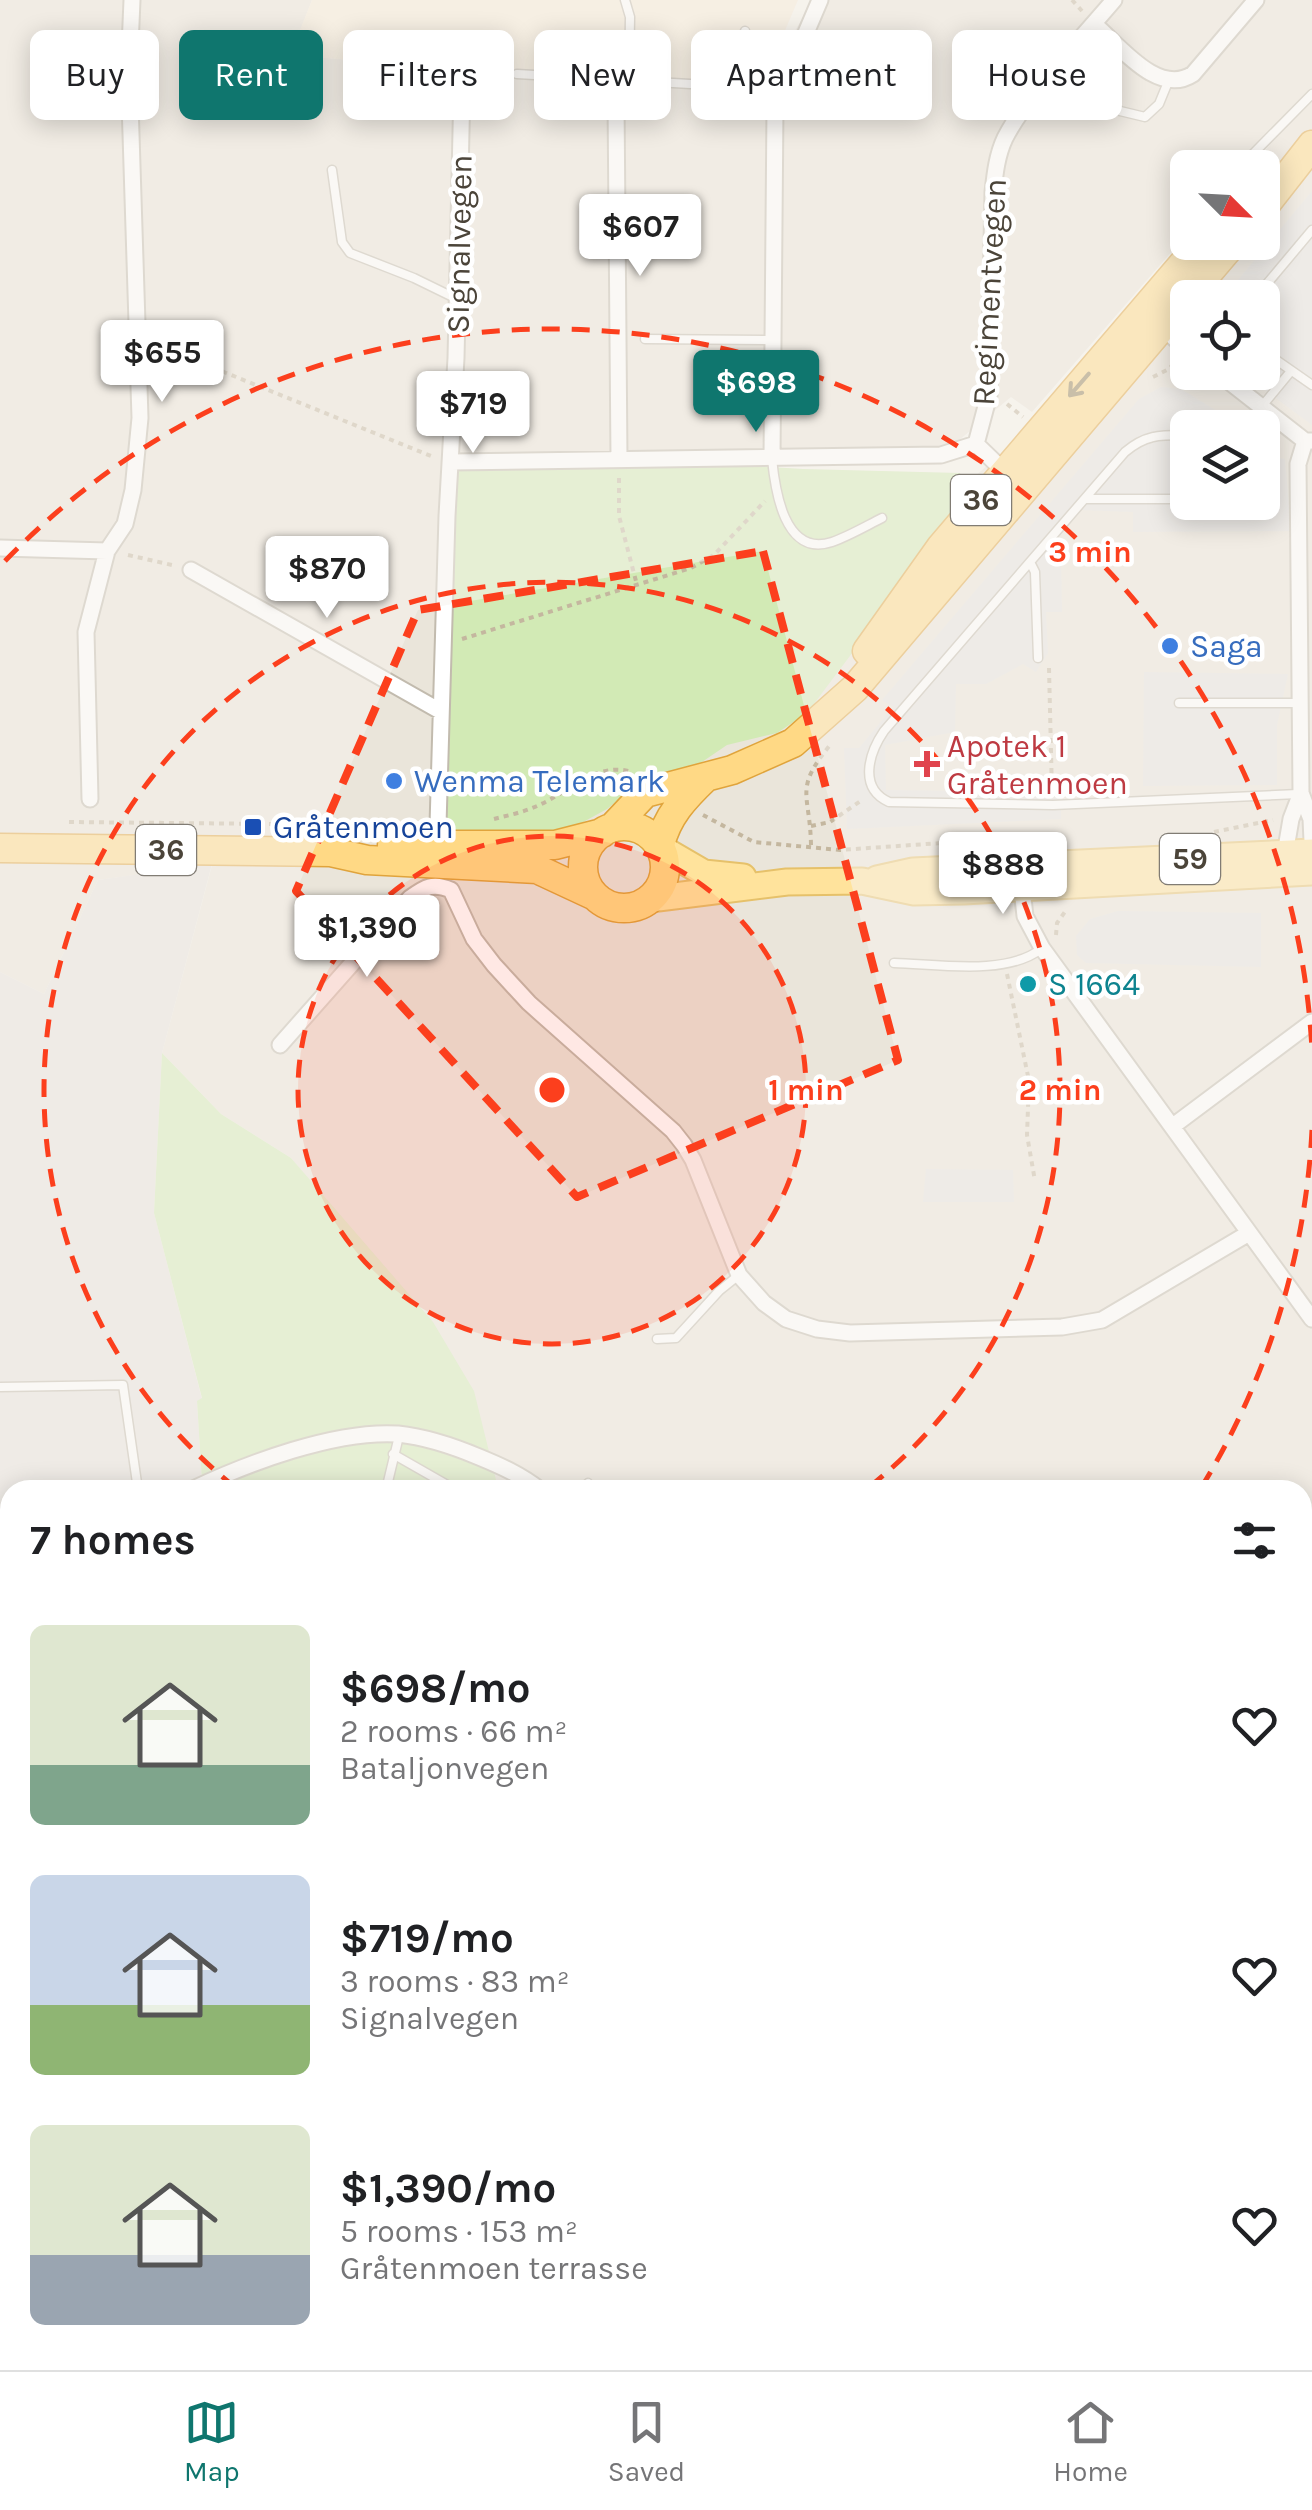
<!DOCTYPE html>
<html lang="en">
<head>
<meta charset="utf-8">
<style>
  body { margin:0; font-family:Karla,sans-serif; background:#f6f6f6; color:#202124; height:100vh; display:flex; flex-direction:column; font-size:38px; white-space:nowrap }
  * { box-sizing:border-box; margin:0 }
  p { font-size:32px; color:#757577 }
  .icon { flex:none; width:55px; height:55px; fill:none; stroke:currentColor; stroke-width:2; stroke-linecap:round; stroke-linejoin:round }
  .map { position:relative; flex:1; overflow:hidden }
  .drawer { position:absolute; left:0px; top:1480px; width:1312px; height:890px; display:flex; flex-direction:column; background:#fff; border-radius:30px 30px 0 0; box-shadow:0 5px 25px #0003 }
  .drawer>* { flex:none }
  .hud { position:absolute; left:30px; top:30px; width:1252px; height:90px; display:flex; gap:20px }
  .needle { width:65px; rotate:114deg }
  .buttons { position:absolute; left:1170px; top:150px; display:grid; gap:20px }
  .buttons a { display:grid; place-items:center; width:110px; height:110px; border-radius:15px; background:#fff; box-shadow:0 5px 25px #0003; font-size:50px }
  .price { position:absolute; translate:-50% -85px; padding:0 22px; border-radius:10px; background:#fff; color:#222; font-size:32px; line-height:65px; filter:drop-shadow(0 2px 5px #0008) }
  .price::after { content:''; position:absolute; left:50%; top:60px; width:30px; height:22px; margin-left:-15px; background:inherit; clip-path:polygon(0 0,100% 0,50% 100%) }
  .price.active { background:#0f766e; color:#fff }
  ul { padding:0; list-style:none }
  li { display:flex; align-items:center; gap:30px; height:250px; padding:0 30px }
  li span { display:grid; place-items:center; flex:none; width:280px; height:200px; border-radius:15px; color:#555 }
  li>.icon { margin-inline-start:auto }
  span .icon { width:120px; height:120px; fill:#fffc; stroke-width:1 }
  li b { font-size:42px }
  h2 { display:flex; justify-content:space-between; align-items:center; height:120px; padding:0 30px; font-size:42px }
  .pill { padding:0 35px; border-radius:15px; background:#fff; box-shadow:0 5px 25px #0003; font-size:35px; line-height:90px }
  .pill.active { background:#0f766e; color:#fff }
  .dock { display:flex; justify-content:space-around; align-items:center; height:140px; border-top:2px solid #e0e0e0; background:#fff; font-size:28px; color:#757577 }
  .dock a { display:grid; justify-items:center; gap:5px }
  .dock .active { color:#0f766e }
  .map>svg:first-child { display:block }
  .residential { fill:#eae5da; fill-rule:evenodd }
  .commercial { fill:#f7ead8 }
  .industrial { fill:#e6e2dd }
  .green { fill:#d2eab5 }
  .parking { fill:#e5e3e0 }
  .water { fill:#a9d4f2 }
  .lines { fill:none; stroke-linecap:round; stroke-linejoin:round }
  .service-casing { stroke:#c2bbae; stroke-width:11 }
  .minor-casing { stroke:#c2bbae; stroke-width:19 }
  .primary-casing { stroke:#e6c16a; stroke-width:29 }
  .trunk-casing { stroke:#e0a43c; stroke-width:31 }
  .path { stroke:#c4b79f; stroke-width:4; stroke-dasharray:5 5; stroke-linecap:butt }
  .service { stroke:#fff; stroke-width:8 }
  .minor { stroke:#fff; stroke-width:15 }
  .primary { stroke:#ffe39c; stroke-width:25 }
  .trunk { stroke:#ffd985; stroke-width:28 }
  .oneway { stroke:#938057 }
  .marked { fill:none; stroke:#fc3f1d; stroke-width:8; stroke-dasharray:20 12; stroke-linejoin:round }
  .ring { fill:none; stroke:#fc3f1d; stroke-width:5; stroke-dasharray:18 12 }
  .shop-dot { fill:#3f7fe0; stroke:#fff; stroke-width:4 }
  .health-dot { fill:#e0444e; stroke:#fff; stroke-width:4 }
  .transit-dot { fill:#1a4fb4; stroke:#fff; stroke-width:4 }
  .culture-dot { fill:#0f9aa8; stroke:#fff; stroke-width:4 }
  .labels { text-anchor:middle; stroke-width:9; stroke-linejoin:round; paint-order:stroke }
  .shield { fill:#fff; stroke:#817c74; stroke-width:2.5 }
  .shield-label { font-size:30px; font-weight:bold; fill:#4b4439 }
  .street-label { font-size:32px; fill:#4b4439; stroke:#fff }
  .shop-label { font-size:32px; fill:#366cbe; stroke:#fff; text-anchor:start }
  .health-label { font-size:32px; fill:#be3a42; stroke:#fff; text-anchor:start }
  .transit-label { font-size:32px; fill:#164399; stroke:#fff; text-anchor:start }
  .culture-label { font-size:32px; fill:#0d838f; stroke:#fff; text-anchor:start }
  .centre { fill:#fc3f1d; stroke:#fff; stroke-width:5 }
  .ring-label { font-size:30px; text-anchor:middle; font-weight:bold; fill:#fc3f1d; stroke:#fff; stroke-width:9; stroke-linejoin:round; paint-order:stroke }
</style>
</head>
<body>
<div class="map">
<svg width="1312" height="2370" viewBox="0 0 1312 2370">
  <rect width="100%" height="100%" fill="#f6f3ec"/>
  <!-- residential -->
  <path class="residential" d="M0,0H312L291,55L758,94L813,0H1312V92L1246,167L1188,168L1187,234L1032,412L1011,397L941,455L619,458L955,494L1015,441L1188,242H1262V168L1251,167L1312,96V2221L1302,2218V1490H494L498,1488L350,1230L291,1158L221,1114L162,1053L212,865L98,880L44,994L0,972ZM1188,298H1262V372H1188ZM1188,428H1262V502H1188Z"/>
  <!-- commercial -->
  <path class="commercial" d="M312,0H798L758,94L290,55Z"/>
  <!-- industrial -->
  <path class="industrial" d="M212,864L162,1053L154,1213L202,1399L197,1402L202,1482L195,1490H10V1800L0,1801V972L44,994L98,880Z"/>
  <!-- green -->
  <path class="green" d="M619,458L803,469L960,473L968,499L807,713L777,733L727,745L699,764L631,789L607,809L565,832L476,837L438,825L450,462Z
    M162,1053L221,1114L291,1158L433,1322L474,1391L498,1488L195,1490L202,1482L197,1401L202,1398L154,1213Z
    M10,1800V1969L0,1970V1801Z"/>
  <!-- parking -->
  <path class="parking" d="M1312,191V233L1309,237L1312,240V425L1242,373L1262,372V298H1223Z
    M1161,387L1181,389L1243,427L1188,428V502H1262L1263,449L1269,457L1285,459L1291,531L1133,532V512L1081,510L1047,552L1061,553L1062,612H1046L1048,653L1036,672L1023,664L986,684H956L955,732L885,745L886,790L966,791V774L1061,775V819L847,829L844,748H859L893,707L882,700L1139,399Z
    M1144,672L1288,674L1277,725V785L1143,786Z
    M1118,911L1261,913V967L1086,963L1077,955L1076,936L1090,919Z
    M926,1169L1013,1170L1014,1202H923Z"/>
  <!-- water -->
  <path class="water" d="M10,1969V2360H1302L1303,2218L1312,2221V2370H0V1970Z"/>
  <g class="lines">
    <!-- service casing -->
    <g class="service-casing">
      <path id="service" d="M625,0L630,17L629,82
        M517,74L775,89
        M1086,82L1120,111L1145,117L1159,104L1168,82
        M731,87L745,31
        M1239,168L1312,94
        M332,170L342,242L350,253L414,278L457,299
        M1255,298L1312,230
        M645,339L773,340
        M1262,350L1312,385
        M1244,428L1291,371
        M1188,435C1161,435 1146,434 1125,452L884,731C869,753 858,788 889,802L1053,805L1298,794
        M772,459C775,489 784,558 832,542C849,536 866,526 882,518
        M1085,499H1188
        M1030,562L1035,572L1038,658
        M1179,703H1301
        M894,963C937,964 1006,976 1041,949
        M657,1339L676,1338L719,1291L739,1275
        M0,1387L123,1385L138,1490
        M393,1454L456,1490
        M588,1483L592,1490
        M386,1490L399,1436"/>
    </g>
    <!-- minor casing -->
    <g class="minor-casing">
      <path id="minor" d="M1094,24C1120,46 1158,97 1193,74L1256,0
        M775,89L788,75L820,0
        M616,100L619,458
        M1157,323L1188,350
        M1217,372L1305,441H1312
        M976,444L989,395L993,192C995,173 997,155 1005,138C1027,95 1082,38 1114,0
        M772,457L775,107
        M450,462L941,455L976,444L1007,474
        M0,548L107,551
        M191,570L440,711
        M1301,793L1311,819L1312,841
        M90,799L86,632L107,551L125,524L133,490L140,418L129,71L132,0
        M438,825L447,516L456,358L462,86
        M1288,857L1285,854L1291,819L1301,793L1298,464L1305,441
        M1021,880L1025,916L1042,948L1312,1319
        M280,1045L410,898C425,887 433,882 451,890L474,939L494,965L529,1003L673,1131L684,1145L693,1160L739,1275L764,1303L786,1319L817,1329L850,1333L1062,1327L1102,1320L1249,1233
        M1173,1126L1312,1022
        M191,1490C248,1463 335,1430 398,1434C426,1437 453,1446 479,1457C501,1466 521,1475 540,1490
        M0,1603L10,1601
        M1302,1688L1312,1682
        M1302,1945L1312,1947"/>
    </g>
    <!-- primary casing -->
    <g class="primary-casing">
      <path id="primary" d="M661,848L704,873L743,877
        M877,879L913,871L1312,852
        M650,899L787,882L862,881L914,892L964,891L1312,872"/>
    </g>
    <!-- trunk casing -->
    <g class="trunk-casing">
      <path id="trunk" d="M1262,209L1312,145
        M867,651L941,547L1202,242
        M583 867a41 41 0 1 1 82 0a41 41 0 1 1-82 0Z
        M612,828L645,793L732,770L793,743L855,688L1234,242
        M392,845H555L602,833
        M660,845C667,816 684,798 706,777
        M0,848L331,852L367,860L537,869L595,896"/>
    </g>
    <!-- path -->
    <path class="path" d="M1072,0L1082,11
      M477,83L502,77
      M156,351L177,353L431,456
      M1153,377L1169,369L1174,363
      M1007,404L1023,417
      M619,478V516L637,585
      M128,555L172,565
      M462,639L691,568L714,555L765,501
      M1049,668L1052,793
      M703,815L754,842L840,850L1028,837L1065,839
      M494,819C509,815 525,812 539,805C569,792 597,761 632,772
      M69,822L380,825
      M811,826L830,822L862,800
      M1214,832L1273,820
      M811,845C810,792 793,790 831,744
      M1056,935L1057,923L1067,909
      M1007,974L1029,1081L1027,1135L1035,1181"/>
    <!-- service -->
    <use href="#service" class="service"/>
    <!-- minor -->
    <use href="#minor" class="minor"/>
    <!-- primary -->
    <use href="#primary" class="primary"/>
    <!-- trunk -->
    <use href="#trunk" class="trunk"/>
  </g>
  <!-- one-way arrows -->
  <defs><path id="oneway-shaft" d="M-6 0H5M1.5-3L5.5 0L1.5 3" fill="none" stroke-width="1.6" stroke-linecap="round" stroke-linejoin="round" transform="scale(2.5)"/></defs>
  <use class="oneway" href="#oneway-shaft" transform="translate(1079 385) rotate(131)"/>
  <!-- marked area -->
  <path d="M0 0H1312V2370H0ZM763,551L898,1060L577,1197L296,891L418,610Z" fill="#f6f3ec" fill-opacity=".55" fill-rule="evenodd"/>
  <path class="marked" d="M763,551L898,1060L577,1197L296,891L418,610Z"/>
  <!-- distance rings -->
  <circle cx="552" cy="1090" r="254" fill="#fc3f1d" fill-opacity=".12"/>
  <g class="ring">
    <circle cx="552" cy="1090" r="254"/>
    <path d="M236 1488A508 508 0 1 1 868 1488"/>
    <path d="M1312 1130A761 761 0 0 1 1201 1488M5 561A761 761 0 0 1 1312 1050"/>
  </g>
  <!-- markers -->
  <g class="shop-dot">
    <circle cx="1170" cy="646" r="10"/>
    <circle cx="394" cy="781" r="10"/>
  </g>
  <path class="health-dot" d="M922 749h10v10h10v10h-10v10h-10v-10h-10v-10h10z"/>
  <rect class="transit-dot" x="243" y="817" width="20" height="20" rx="5"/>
  <circle class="culture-dot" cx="1028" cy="984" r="10"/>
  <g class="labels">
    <!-- shield labels -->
    <g class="shield">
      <rect x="951" y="475" width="60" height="50" rx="8"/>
      <rect x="136" y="825" width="60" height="50" rx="8"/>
      <rect x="1160" y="834" width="60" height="50" rx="8"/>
    </g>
    <g class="shield-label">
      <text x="981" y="510">36</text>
      <text x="166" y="860">36</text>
      <text x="1190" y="869">59</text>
    </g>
    <!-- street labels -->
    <g class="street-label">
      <text transform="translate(459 244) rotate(-89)" y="11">Signalvegen</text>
      <text transform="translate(989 292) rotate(-87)" y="11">Regimentvegen</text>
    </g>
    <!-- shop labels -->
    <g class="shop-label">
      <text x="1190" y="657">Saga</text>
      <text x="414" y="792">Wenma Telemark</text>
    </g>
    <!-- health labels -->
    <g class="health-label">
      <text x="947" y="757">Apotek 1<tspan x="947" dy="37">Gråtenmoen</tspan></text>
    </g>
    <!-- transit labels -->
    <g class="transit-label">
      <text x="273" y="838">Gråtenmoen</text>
    </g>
    <!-- culture labels -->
    <g class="culture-label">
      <text x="1048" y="995">S 1664</text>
    </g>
  </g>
  <circle cx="552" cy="1090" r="15" class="centre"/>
  <g class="ring-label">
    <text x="1090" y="562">3 min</text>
    <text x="806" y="1100">1 min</text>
    <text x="1060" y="1100">2 min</text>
  </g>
</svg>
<div class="buttons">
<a><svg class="needle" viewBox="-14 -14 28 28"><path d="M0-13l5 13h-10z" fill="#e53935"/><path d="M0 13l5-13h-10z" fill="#757577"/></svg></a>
<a><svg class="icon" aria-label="locate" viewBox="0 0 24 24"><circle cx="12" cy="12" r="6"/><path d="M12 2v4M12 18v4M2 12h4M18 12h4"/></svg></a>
<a><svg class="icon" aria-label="layers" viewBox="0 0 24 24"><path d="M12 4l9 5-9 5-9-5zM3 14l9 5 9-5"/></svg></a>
</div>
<b class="price" style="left:640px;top:279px">$607</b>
<b class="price" style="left:162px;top:405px">$655</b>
<b class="price active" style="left:756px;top:435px">$698</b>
<b class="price" style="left:473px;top:456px">$719</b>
<b class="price" style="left:327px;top:621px">$870</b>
<b class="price" style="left:1003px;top:917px">$888</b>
<b class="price" style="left:367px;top:980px">$1,390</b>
<div class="hud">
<a class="pill">Buy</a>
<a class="pill active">Rent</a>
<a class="pill">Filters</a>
<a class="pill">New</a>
<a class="pill">Apartment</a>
<a class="pill">House</a>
</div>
<section class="drawer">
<h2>7 homes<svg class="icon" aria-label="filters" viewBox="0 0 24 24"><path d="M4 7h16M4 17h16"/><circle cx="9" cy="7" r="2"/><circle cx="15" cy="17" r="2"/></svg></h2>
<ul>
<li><span style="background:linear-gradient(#dfe7d0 70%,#7fa58c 0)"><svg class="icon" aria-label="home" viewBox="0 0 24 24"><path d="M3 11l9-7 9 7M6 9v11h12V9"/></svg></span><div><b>$698/mo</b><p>2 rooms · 66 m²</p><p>Bataljonvegen</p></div><svg class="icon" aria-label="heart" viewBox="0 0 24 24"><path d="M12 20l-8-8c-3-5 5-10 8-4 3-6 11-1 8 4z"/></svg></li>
<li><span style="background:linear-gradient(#c9d6e8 65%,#8fb573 0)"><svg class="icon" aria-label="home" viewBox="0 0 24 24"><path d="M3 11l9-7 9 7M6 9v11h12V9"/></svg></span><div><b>$719/mo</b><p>3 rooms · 83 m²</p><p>Signalvegen</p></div><svg class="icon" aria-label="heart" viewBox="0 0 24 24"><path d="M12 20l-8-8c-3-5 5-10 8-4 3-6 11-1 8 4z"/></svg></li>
<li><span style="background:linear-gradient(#dfe7d0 65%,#9aa5b1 0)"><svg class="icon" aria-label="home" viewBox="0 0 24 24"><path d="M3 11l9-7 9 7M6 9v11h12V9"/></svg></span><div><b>$1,390/mo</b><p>5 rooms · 153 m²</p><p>Gråtenmoen terrasse</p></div><svg class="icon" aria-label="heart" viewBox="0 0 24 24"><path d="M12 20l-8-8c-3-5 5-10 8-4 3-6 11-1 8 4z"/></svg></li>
</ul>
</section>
</div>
<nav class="dock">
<a class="active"><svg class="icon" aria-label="map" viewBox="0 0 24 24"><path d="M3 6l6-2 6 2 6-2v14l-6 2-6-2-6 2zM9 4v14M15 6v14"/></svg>Map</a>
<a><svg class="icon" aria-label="saved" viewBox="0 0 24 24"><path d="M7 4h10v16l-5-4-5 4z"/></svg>Saved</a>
<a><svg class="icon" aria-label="home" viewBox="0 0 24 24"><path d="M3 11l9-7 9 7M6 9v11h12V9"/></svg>Home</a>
</nav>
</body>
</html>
